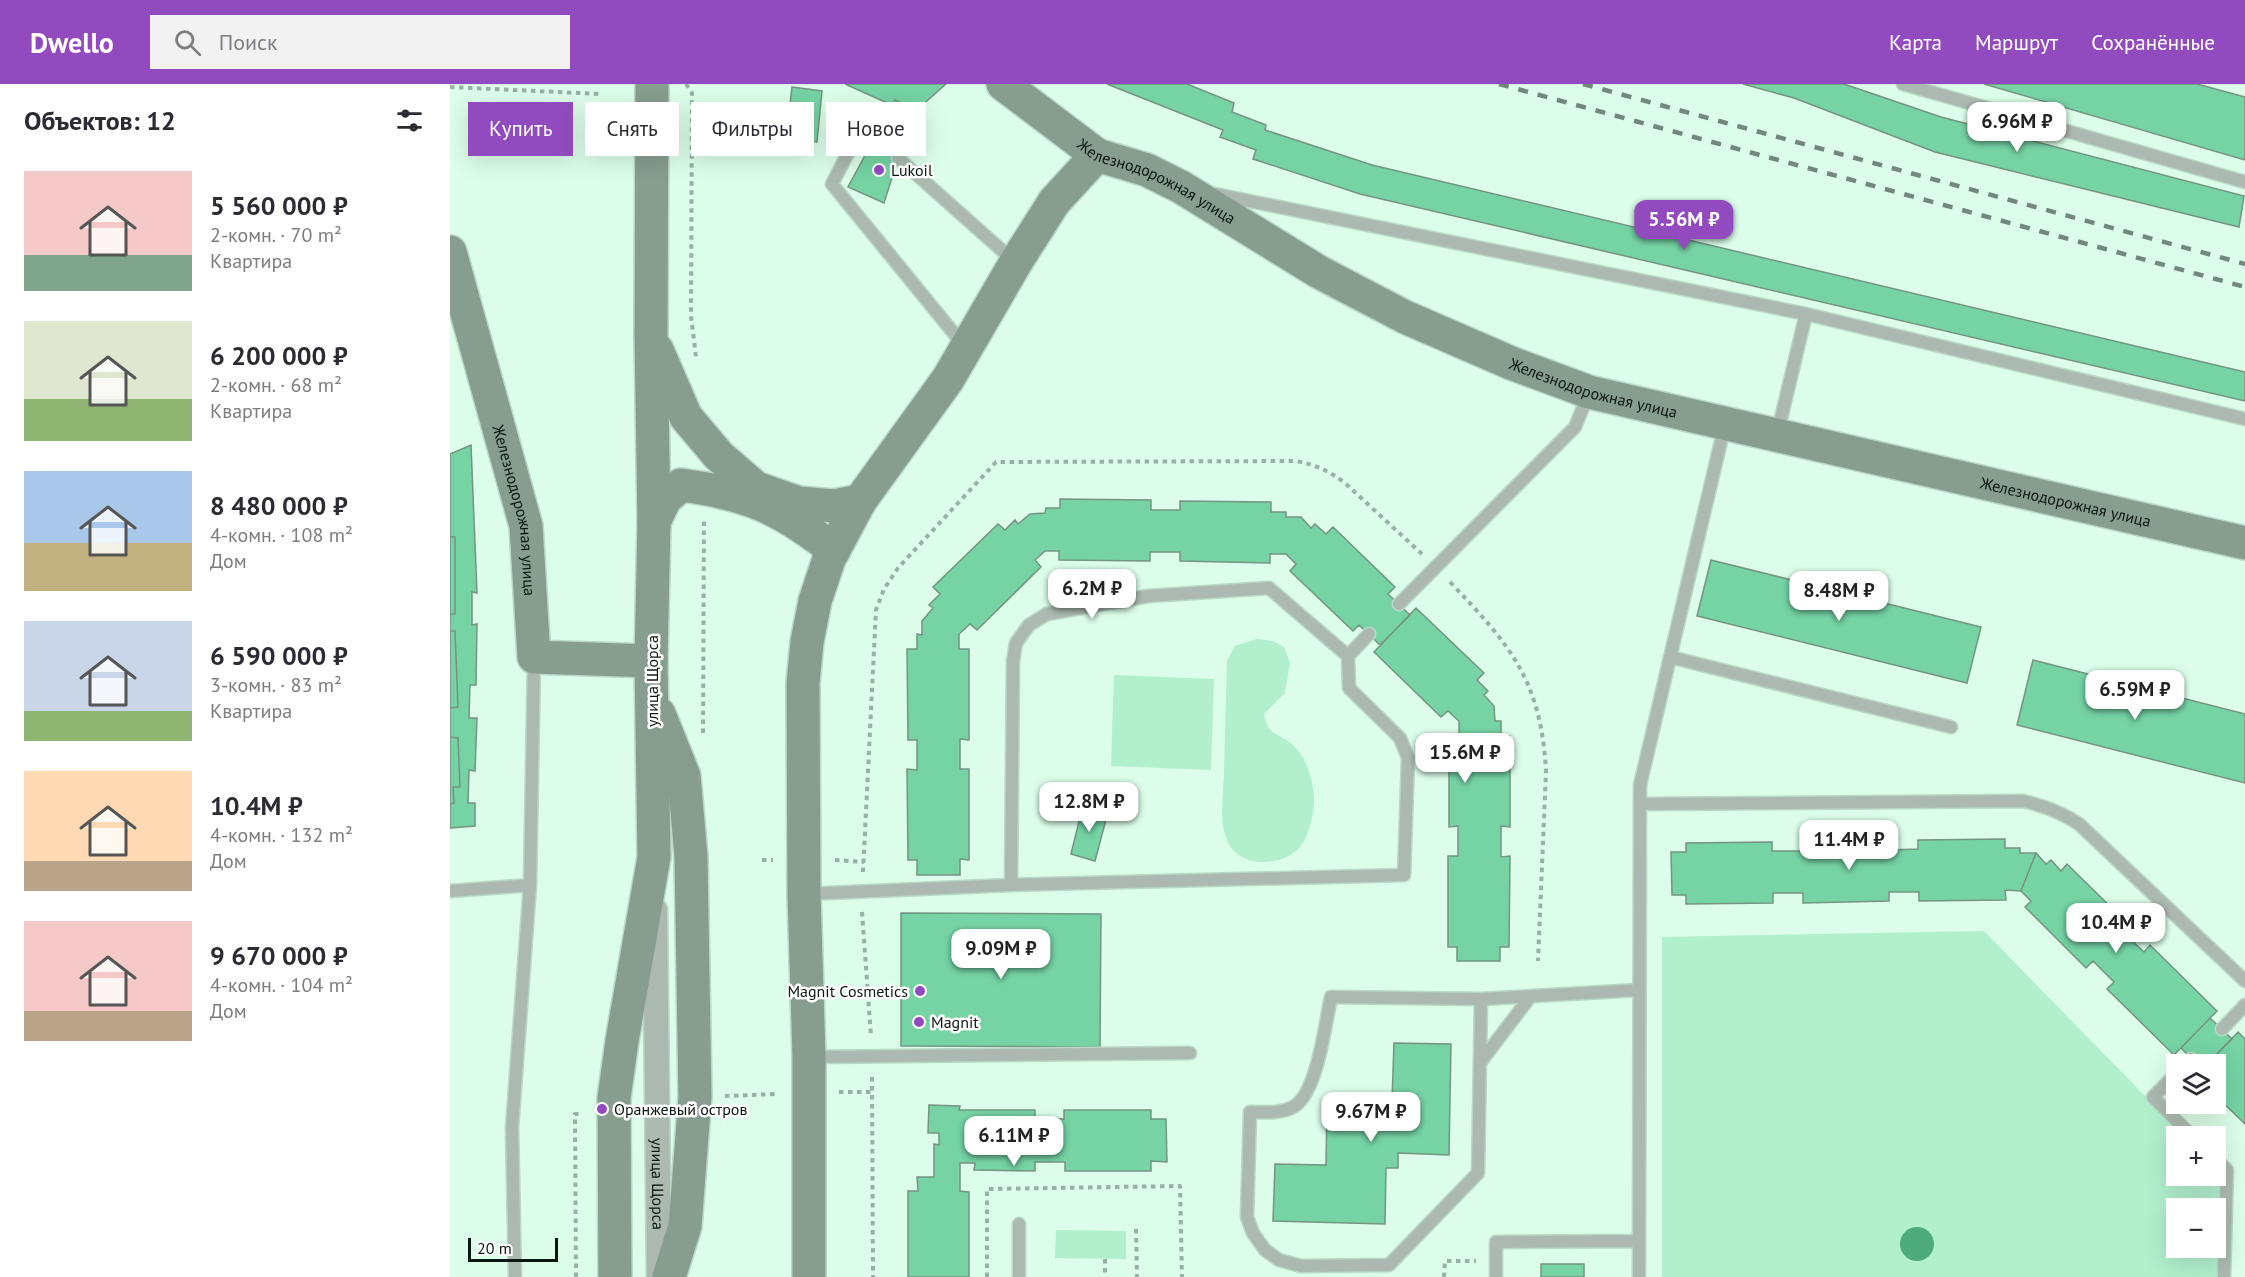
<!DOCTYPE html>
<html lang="ru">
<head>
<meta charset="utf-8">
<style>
  body { margin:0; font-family:"PT Sans",sans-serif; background:#f2f2f3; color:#2b2b33; height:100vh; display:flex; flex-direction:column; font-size:22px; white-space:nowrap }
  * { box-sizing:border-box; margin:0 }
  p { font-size:20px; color:#7c7c81 }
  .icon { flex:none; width:33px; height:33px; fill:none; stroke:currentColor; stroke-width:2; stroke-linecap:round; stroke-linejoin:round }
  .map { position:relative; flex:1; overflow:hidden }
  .sheet { display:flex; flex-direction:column; background:#fff; width:450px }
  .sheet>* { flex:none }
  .guide { position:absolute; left:18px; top:18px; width:570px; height:54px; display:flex; gap:12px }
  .buttons { position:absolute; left:1716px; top:970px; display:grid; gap:12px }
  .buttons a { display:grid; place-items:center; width:60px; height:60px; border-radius:0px; background:#fff; box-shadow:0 6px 24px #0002; font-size:30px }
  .scale { position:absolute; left:18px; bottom:15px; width:90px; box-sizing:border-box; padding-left:6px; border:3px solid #0b1711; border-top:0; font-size:16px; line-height:21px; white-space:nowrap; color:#0b1711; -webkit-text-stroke:4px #fff; paint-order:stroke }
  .price { position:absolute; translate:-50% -51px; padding:0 14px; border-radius:12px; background:#fff; color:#222; font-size:20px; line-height:39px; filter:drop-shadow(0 2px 3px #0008) }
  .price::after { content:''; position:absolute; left:50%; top:36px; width:18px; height:14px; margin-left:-9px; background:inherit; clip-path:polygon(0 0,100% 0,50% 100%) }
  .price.selected { background:#924bbe; color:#fff }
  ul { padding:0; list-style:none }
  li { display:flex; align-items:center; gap:18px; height:150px; padding:0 24px }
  li span { display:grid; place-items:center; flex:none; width:168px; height:120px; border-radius:0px; color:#555 }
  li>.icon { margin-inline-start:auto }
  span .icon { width:72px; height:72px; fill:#fffc; stroke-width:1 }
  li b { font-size:26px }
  h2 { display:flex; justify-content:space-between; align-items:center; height:72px; padding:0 24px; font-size:26px }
  .pill { padding:0 21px; border-radius:0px; background:#fff; box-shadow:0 6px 24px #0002; font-size:21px; line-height:54px }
  .pill.selected { background:#924bbe; color:#fff }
  header { display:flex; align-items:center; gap:36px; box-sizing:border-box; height:84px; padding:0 30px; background:#924bbe; color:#fff }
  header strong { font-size:28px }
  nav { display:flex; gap:33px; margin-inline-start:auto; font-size:21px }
  .search { width:420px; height:54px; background:#f2f2f3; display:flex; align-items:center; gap:15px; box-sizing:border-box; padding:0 21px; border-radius:0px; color:#7c7c81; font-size:22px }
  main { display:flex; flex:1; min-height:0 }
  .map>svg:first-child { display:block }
  .green { fill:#b1efcd; fill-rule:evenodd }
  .water { fill:#4dab7e }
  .building { fill:#75d3a4; stroke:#759482; stroke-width:1.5 }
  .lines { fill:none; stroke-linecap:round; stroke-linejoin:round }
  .lane-casing { stroke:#bad8c6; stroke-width:15 }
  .street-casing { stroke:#bad8c6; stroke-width:27 }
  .secondary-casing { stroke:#bad8c6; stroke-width:36 }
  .path { stroke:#97b2a3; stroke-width:4; stroke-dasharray:4.5 4.5; stroke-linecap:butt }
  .lane { stroke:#abb9b1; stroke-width:12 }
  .street { stroke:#abb9b1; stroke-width:24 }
  .secondary { stroke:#879d90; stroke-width:33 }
  .rail { stroke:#71887b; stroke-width:4.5; stroke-dasharray:10 10; stroke-linecap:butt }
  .poi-dot { fill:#924bbe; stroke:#fff; stroke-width:2 }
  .labels { text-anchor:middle; stroke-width:5; stroke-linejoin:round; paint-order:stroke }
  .poi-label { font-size:16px; fill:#0b1711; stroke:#fff; text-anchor:start }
  .street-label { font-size:16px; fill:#0b1711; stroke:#fff }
</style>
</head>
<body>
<header>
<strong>Dwello</strong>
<div class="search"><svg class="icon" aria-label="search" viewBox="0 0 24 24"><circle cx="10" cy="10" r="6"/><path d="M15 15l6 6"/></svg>Поиск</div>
<nav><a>Карта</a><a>Маршрут</a><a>Сохранённые</a></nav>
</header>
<main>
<section class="sheet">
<h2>Объектов: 12<svg class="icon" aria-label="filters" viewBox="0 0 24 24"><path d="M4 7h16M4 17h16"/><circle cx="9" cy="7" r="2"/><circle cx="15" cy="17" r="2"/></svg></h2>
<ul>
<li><span style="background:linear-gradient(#f6c9c9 70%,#7fa58c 0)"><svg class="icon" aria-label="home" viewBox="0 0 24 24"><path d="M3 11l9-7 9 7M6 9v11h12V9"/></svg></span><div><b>5 560 000 ₽</b><p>2-комн. · 70 m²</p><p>Квартира</p></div></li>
<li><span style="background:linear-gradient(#dfe7d0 65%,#8fb573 0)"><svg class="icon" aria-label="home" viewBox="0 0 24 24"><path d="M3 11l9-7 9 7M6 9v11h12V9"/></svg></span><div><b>6 200 000 ₽</b><p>2-комн. · 68 m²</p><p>Квартира</p></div></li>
<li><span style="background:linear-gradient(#a9c7e8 60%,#c2b280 0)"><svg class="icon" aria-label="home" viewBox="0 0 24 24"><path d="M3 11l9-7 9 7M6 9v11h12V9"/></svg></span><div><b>8 480 000 ₽</b><p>4-комн. · 108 m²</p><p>Дом</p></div></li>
<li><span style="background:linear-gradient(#c9d6e8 75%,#8fb573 0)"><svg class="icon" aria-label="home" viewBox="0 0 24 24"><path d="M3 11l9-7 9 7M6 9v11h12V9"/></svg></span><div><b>6 590 000 ₽</b><p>3-комн. · 83 m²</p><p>Квартира</p></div></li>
<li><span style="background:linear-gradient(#ffd9b3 75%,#b9a48a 0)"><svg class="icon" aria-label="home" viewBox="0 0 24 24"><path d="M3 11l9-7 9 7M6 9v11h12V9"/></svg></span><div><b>10.4M ₽</b><p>4-комн. · 132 m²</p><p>Дом</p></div></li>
<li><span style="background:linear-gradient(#f6c9c9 75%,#b9a48a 0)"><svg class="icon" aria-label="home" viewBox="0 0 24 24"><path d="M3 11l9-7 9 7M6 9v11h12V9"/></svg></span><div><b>9 670 000 ₽</b><p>4-комн. · 104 m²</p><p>Дом</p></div></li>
</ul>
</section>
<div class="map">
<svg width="1795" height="1193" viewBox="0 0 1795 1193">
  <rect width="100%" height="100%" fill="#dbfde9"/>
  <!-- green -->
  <path class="green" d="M807,555L823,557L834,563L840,579L835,609L814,630C818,653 829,648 843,661C856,673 862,693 864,711C865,726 860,751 850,763C832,784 787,784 777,756C769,736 773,712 774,692C775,654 776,616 777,577L785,562Z
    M664,591L764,595L761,686L661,682Z
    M1534,847L1735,1053H1726V1092H1766V1084L1773,1091L1770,1193H1212V853ZM1726,1125H1766V1164H1726Z
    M606,1146L676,1147V1175L605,1174Z"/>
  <!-- water -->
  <path class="water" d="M1450 1160a17 17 0 1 1 34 0a17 17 0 1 1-34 0Z"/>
  <!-- building -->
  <path class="building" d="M395,0H496L462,30Z
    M657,0H737L784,19L782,28L816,41L815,46L922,81L1795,288V317L910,110L803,75L806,66L770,53L773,46Z
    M1293,0H1394L1491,33L1794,112L1789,143L1485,68L1344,14Z
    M1534,0H1747L1795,13V76Z
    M342,3L372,7L367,58L336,55Z
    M445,16L464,24L434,119L398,103Z
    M21,361L27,509L22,508V541L27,540L26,601H20L19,634H27L25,687L19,686L18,719H25V742L0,744V720L4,719L3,703H10L8,654L0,653V624L8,623L5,547H0V530H5V453H0V370Z
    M610,415L701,416V426H730V417L821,418V428H836V433H851L861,444L865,440L876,450L883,443L945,503L938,510L960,531L930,561L909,541L903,547L840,487L846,480L836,470H820V479L730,477V468H700V477L609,476V467H595L585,476L591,483L527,546L520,540L509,550V565H519V656L510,655V685H519V776L510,775V791H467V776H458L457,685L467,686V656H458L457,565H467V550L472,551V537L483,524L479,521L490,510L483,503L548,440L555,446L565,436L568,440L580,430L595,429L596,424H610Z
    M0,453H5V530H0Z
    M1261,476L1531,543L1517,599L1247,532Z
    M966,524L1034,589L1027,596L1038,607L1034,611L1044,622L1045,637H1051V652H1060V743L1051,742V773L1060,772L1059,863H1050V877H1007V863H998V772H1008V742L999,743V652H1009V637L998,627L991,633L924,568Z
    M0,547H5L8,623L0,624Z
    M1583,576L1795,630V699L1567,641Z
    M0,653L8,654L10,703H3L4,719L0,720Z
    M633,721L658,728L645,777L621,770Z
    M1555,755V764H1570V769H1586L1571,807L1555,806L1556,816L1469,817V808H1439V817L1353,819V809H1323V819L1236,820V811H1222L1221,768H1236V759L1322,758V767H1352V758L1439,756V766L1468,765V756Z
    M1586,769L1596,780L1601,776L1611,787L1617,780L1679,841L1672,847L1694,868L1700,861L1767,927L1724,971L1657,905L1664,898L1643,877L1636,884L1575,823L1581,817L1571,807Z
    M451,829L651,830L650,963L451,962Z
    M1760,934L1782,955L1756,981H1748L1731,964Z
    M1788,948L1795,955V1040L1766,1012V981H1756Z
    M944,959L1001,960L999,1071L948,1069V1084H936L935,1140L823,1137L825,1080L876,1081L877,1015L942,1016Z
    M479,1021L510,1022L509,1026H585V1035H614V1026H701V1035H716L717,1078L701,1077V1087H615V1078H585V1087L524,1086L525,1079H510V1107L519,1108V1193H458V1107H468L467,1093H484V1060L489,1061V1049H478Z
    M1091,1180H1134V1193H1091Z"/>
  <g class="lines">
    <!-- lane casing -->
    <g class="lane-casing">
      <path id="lane" d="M1453,0L1795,98
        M425,53L412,42L382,100L515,263
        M448,74L565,178
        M765,110L1356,230L1795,335
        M1327,351L1356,230
        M949,520L1125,343L1139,309
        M898,572L919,550
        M1220,573L1501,643
        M1190,720L1573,717C1595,722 1611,728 1629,740L1795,897
        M0,807L80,801
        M355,810L561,801L954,791L958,674L950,654L899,604L898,572L819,504L698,512L597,530L579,541L566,559L563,577L561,801
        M1031,915L1028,1089L939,1181L851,1182L829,1176L815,1166L803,1149L797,1133L800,1028C814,1028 828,1030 841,1024C867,1014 875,940 881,913L1031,915L1189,906
        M1772,945L1795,921
        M361,973L740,969
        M1030,979L1080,913
        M1735,981L1741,975
        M1726,990L1703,1013L1743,1053
        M1766,1075L1777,1086L1774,1193
        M65,1193L62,1044L80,801L84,574
        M569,1193V1140
        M1046,1193V1158L1189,1157
        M1189,1193L1190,701L1275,340"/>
    </g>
    <!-- street casing -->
    <g class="street-casing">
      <g id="street">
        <path id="s1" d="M205,826L209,1193"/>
      </g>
    </g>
    <!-- secondary casing -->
    <g class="secondary-casing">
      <g id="secondary">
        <path id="s2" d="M553,0L647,71L697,86L731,103L869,188L955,233L1061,279L1139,308L1795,459"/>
        <path id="s3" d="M0,168L76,442L84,573L201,577"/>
        <path d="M207,266L236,333L269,372L306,404L349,419L384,422L410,417"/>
        <path d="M204,438L215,415L231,401C299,410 330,424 384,466"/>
        <path d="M209,630L234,692L241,773L245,1013L235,1142L219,1193"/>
        <path d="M165,1193L164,1014L172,957L204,773L201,577L204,438L201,251L202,0"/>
        <path d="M359,1193V973L354,810L353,599L357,558L365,517L379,475L410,417L498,295L566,178L604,118L647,71"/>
      </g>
    </g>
    <!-- path -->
    <path class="path" d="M236,0L242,9L241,232L246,273
      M0,3L151,10
      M1000,498C1060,561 1091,596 1096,687L1088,877
      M253,649L254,435
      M312,776H323
      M385,776L414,778
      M413,788L426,526L434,505L448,484L546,378L846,377C866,381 880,387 896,400L972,470
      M412,828L421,952
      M422,993L423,1193
      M389,1008H422
      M275,1012L327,1010
      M686,1145L687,1193
      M655,1175V1193
      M126,1193L125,1030H132
      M537,1193V1105L730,1102L732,1193
      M994,1193L995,1177H1026"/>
    <!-- lane -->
    <use href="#lane" class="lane"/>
    <!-- street -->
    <use href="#street" class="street"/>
    <!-- secondary -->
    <use href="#secondary" class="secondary"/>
    <!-- rail -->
    <path class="rail" d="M1049,0L1795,203
      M1133,0L1795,180"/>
  </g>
  <!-- markers -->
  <g class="poi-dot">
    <circle cx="429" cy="86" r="6"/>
    <circle cx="470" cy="907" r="6"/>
    <circle cx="469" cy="938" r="6"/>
    <circle cx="152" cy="1025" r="6"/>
  </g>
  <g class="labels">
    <!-- poi labels -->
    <g class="poi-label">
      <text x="441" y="92">Lukoil</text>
      <text x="458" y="913" text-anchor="end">Magnit Cosmetics</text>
      <text x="481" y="944">Magnit</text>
      <text x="164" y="1031">Оранжевый остров</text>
    </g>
    <!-- street labels -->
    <g class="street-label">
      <text dy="6" stroke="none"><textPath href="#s2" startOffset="183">Железнодорожная улица</textPath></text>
      <text dy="6" stroke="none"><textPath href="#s2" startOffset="669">Железнодорожная улица</textPath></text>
      <text dy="6" stroke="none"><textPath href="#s2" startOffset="1155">Железнодорожная улица</textPath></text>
      <text dy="6" stroke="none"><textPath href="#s3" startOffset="267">Железнодорожная улица</textPath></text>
      <text transform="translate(202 597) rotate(-90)" y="6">улица Щорса</text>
      <text dy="6" stroke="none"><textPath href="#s1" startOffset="274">улица Щорса</textPath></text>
    </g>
  </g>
</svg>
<div class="buttons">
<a><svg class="icon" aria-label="layers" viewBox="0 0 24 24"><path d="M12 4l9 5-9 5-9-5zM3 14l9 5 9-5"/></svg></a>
<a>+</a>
<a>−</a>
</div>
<div class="scale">20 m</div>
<b class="price" style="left:1567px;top:69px">6.96M ₽</b>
<b class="price selected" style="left:1234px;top:167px">5.56M ₽</b>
<b class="price" style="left:642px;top:536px">6.2M ₽</b>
<b class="price" style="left:1389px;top:538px">8.48M ₽</b>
<b class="price" style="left:1685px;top:637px">6.59M ₽</b>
<b class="price" style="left:1015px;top:700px">15.6M ₽</b>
<b class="price" style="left:639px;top:749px">12.8M ₽</b>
<b class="price" style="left:1399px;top:787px">11.4M ₽</b>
<b class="price" style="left:1666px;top:870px">10.4M ₽</b>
<b class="price" style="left:551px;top:896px">9.09M ₽</b>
<b class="price" style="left:921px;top:1059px">9.67M ₽</b>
<b class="price" style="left:564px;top:1083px">6.11M ₽</b>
<div class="guide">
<a class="pill selected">Купить</a>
<a class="pill">Снять</a>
<a class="pill">Фильтры</a>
<a class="pill">Новое</a>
</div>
</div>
</main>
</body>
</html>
